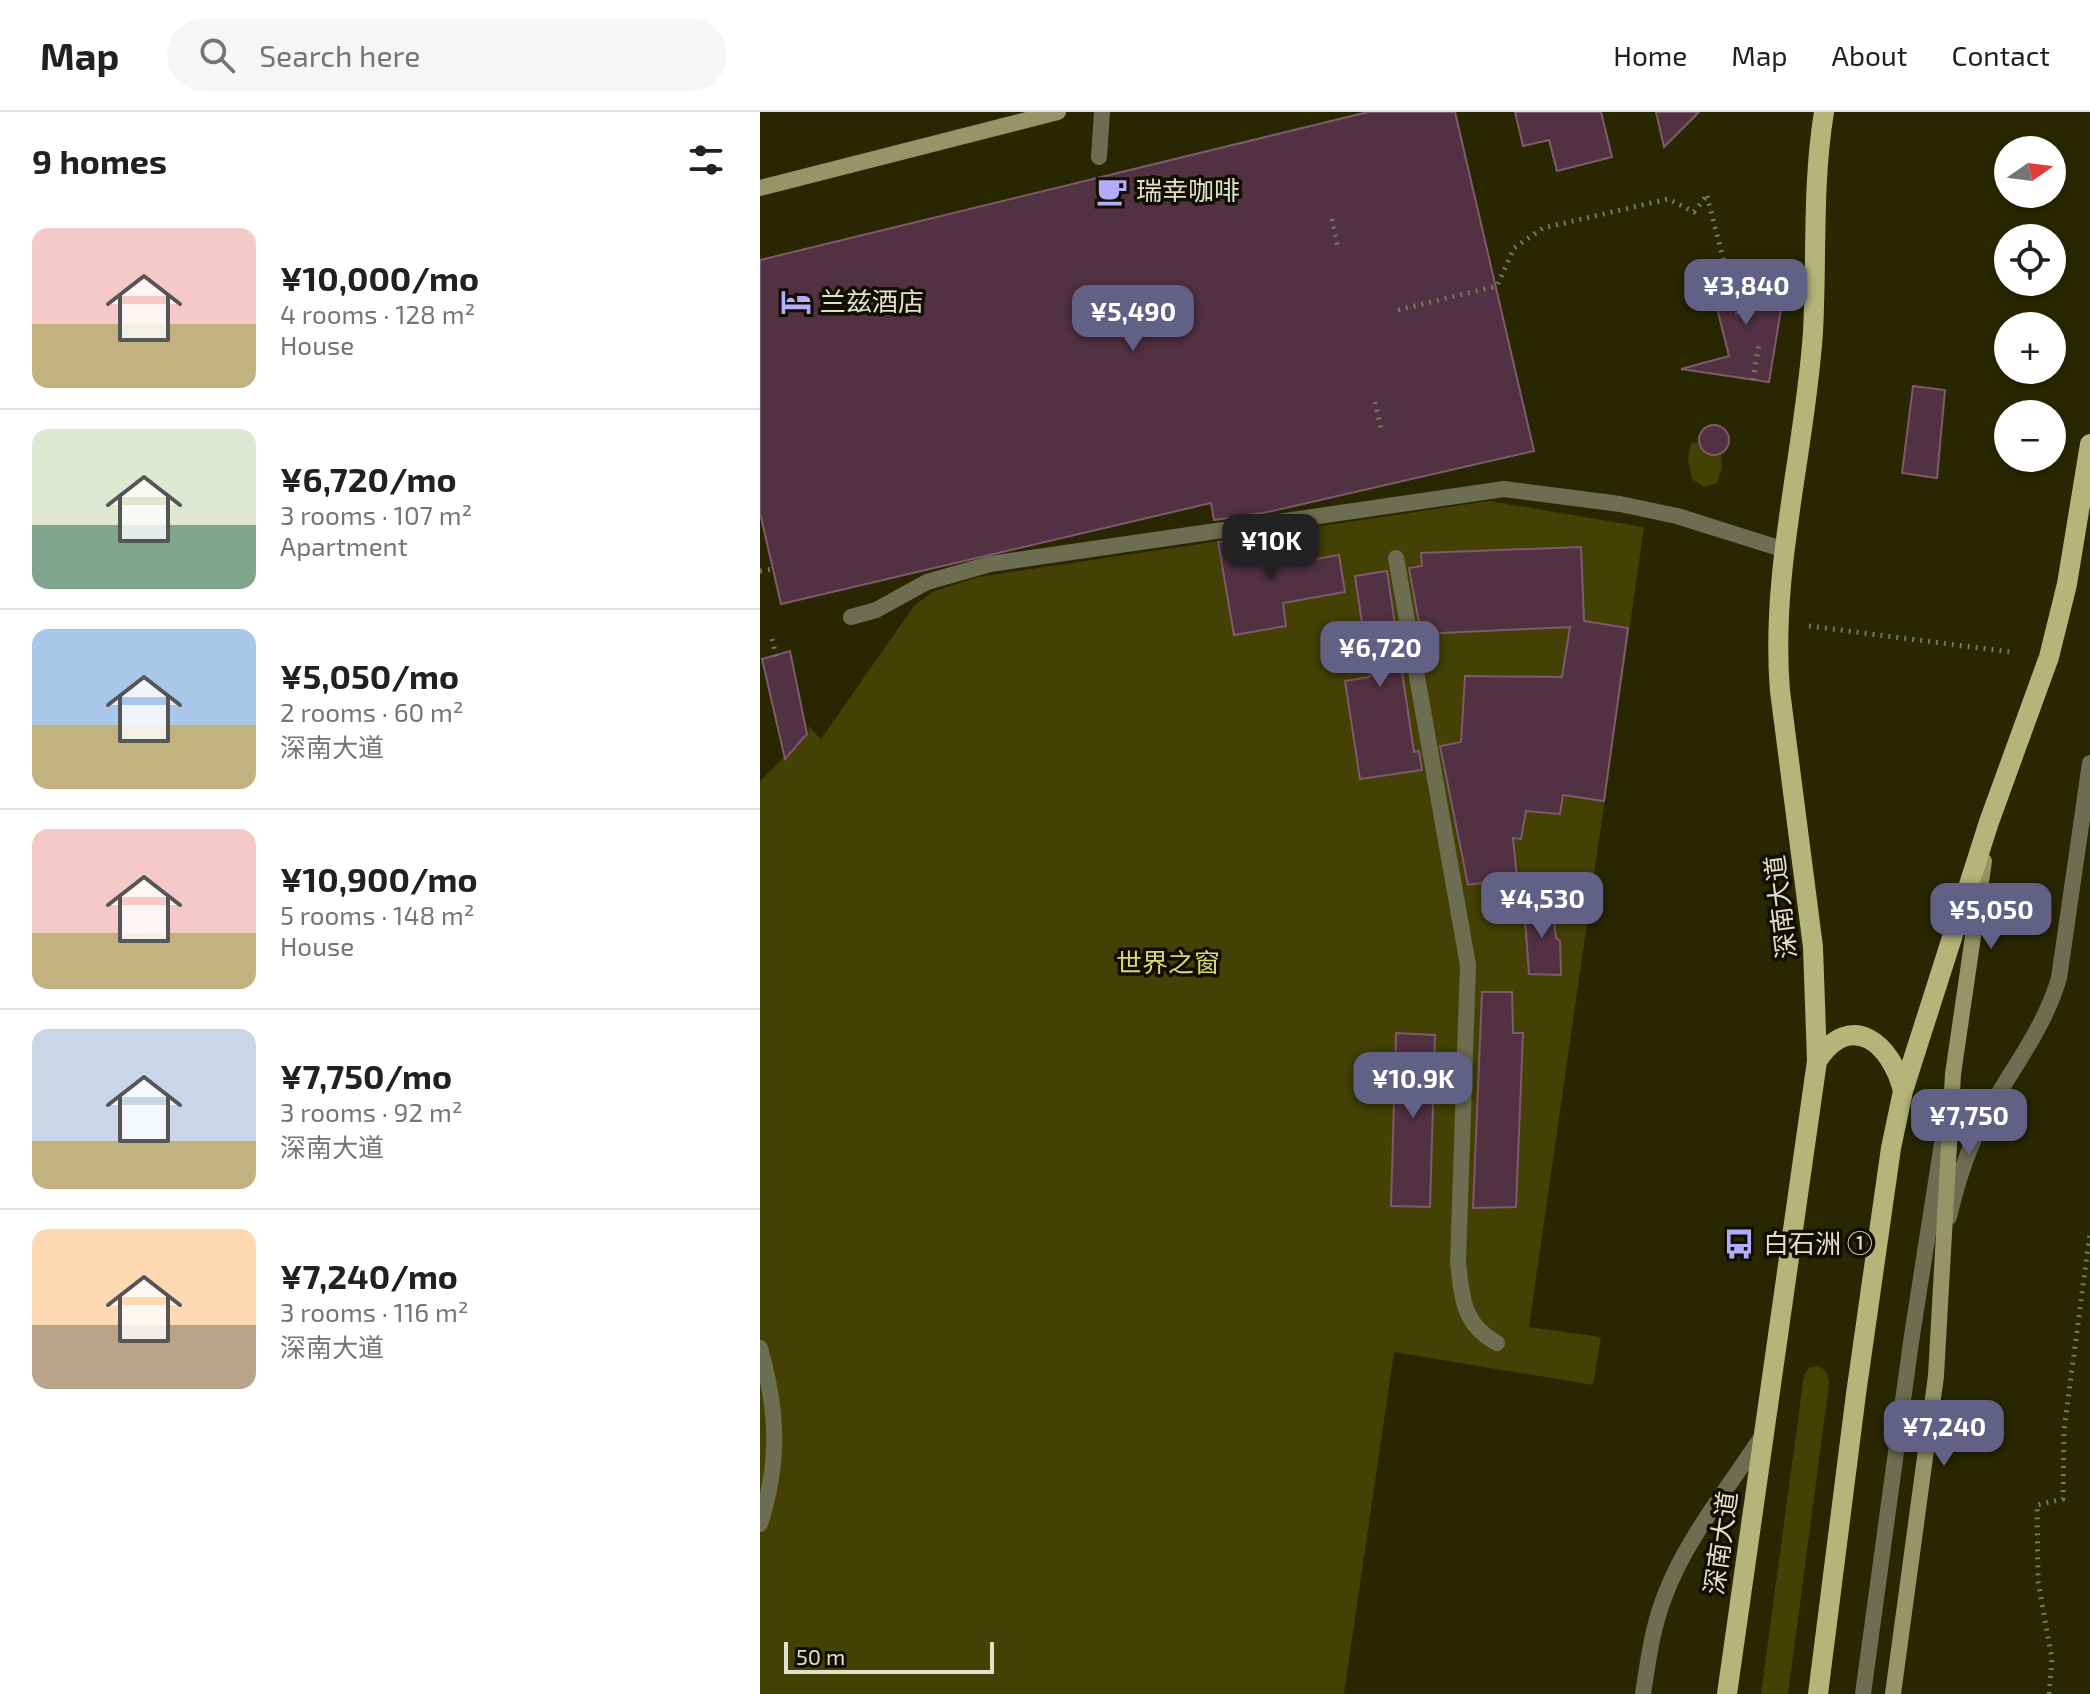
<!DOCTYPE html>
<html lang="en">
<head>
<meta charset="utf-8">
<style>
  body { margin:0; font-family:"Exo 2","Noto Sans SC",sans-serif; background:#f6f6f6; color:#202124; height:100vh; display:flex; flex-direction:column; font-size:30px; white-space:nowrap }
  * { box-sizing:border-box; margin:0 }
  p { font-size:26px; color:#757577 }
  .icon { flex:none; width:44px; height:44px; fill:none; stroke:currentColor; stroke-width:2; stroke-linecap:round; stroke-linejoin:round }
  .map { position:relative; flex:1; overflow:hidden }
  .panel { display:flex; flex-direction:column; background:#fff; width:760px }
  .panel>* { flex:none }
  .needle { width:52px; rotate:76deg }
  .controls { position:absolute; left:1234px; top:24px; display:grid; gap:16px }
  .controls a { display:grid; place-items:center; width:72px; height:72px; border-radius:50%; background:#fff; box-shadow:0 4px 12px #0003; font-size:40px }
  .scale { position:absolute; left:24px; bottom:20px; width:210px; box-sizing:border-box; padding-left:8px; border:4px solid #e0e1cc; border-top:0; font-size:22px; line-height:28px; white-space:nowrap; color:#e0e1cc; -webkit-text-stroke:6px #100f02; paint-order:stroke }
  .price { position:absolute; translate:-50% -68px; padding:0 18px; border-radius:16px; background:#626084; color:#fff; font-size:26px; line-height:52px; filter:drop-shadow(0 2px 4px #0008) }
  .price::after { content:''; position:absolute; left:50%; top:48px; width:24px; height:18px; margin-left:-12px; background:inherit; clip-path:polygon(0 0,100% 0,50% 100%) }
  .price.current { background:#222; color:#fff }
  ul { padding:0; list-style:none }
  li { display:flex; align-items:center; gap:24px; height:200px; padding:0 32px }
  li+li { border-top:2px solid #e0e0e0 }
  li span { display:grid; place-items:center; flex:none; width:224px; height:160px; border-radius:16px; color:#555 }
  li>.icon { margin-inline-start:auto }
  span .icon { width:96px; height:96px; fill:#fffc; stroke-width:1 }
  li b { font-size:34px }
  h2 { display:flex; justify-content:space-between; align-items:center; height:96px; padding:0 32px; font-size:34px }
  header { display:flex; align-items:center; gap:48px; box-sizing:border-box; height:112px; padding:0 40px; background:#fff; border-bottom:2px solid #e0e0e0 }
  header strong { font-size:38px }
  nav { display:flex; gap:44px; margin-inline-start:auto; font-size:28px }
  .search { width:560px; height:72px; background:#f6f6f6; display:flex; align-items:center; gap:20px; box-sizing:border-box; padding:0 28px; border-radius:44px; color:#757577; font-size:30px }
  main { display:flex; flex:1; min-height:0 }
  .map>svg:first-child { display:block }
  .green { fill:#434103 }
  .building { fill:#523142; stroke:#7f596c; stroke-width:2 }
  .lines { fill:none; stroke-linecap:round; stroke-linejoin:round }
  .path { stroke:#777759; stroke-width:5; stroke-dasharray:2 6; stroke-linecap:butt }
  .lane { stroke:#6d6d51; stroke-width:16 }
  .street { stroke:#6d6d51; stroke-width:16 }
  .secondary { stroke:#969568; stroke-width:16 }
  .primary { stroke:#b5b579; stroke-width:20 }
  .labels { text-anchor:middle; stroke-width:7; stroke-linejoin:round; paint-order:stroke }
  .poi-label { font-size:26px; fill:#e0e1cc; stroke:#100f02; text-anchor:start }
  .street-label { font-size:26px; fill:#e0e1cc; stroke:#100f02 }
  .park-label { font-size:26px; fill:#d9d773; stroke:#100f02 }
</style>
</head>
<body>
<header>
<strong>Map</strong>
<div class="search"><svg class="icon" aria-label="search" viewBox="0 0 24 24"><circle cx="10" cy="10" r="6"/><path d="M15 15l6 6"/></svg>Search here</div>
<nav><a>Home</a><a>Map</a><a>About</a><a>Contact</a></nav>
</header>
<main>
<section class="panel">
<h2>9 homes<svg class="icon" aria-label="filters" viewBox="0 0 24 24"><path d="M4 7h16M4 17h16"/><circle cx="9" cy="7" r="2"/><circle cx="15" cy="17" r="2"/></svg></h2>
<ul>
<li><span style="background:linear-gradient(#f6c9c9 60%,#c2b280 0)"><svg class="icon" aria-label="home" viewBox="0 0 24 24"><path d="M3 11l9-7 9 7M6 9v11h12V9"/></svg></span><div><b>¥10,000/mo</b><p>4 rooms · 128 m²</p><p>House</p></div></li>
<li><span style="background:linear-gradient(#dfe7d0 60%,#7fa58c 0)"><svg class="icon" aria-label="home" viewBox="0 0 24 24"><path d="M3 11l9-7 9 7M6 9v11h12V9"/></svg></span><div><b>¥6,720/mo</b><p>3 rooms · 107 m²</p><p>Apartment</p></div></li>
<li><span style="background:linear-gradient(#a9c7e8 60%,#c2b280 0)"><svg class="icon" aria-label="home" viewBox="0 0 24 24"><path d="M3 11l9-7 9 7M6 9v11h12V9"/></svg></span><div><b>¥5,050/mo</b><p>2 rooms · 60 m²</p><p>深南大道</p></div></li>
<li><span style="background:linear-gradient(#f6c9c9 65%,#c2b280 0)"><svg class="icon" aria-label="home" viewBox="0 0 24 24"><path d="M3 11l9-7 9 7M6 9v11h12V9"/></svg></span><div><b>¥10,900/mo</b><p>5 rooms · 148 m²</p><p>House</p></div></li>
<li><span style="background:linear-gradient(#c9d6e8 70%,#c2b280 0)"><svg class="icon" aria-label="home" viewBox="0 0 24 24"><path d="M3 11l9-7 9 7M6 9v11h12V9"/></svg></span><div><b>¥7,750/mo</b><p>3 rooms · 92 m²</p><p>深南大道</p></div></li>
<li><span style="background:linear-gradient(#ffd9b3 60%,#b9a48a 0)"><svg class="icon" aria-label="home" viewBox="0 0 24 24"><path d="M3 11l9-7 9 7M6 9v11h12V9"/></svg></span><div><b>¥7,240/mo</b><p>3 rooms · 116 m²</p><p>深南大道</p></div></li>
</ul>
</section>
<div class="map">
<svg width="1330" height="1582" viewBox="0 0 1330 1582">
  <rect width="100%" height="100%" fill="#282701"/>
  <!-- green -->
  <path class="green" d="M939,330L947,341H961L962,356L957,371L944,375L932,367L928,348L931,331Z
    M729,389L884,415L769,1215L841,1225L833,1273L634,1240L584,1582H0V669L49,620L48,614L61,627L154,494L172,480L218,465Z
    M1057,1254C1067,1257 1068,1262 1069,1273L1028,1582H1001L1044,1263L1049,1256Z"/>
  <!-- building -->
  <path class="building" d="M608,0H695L774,339L508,400L454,408L451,391L21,492L0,401V148Z
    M755,0H841L852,45L797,59L789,28L763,34Z
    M896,0H939L904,35Z
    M948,160L1025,173L1009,270L921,257L969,244Z
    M1153,274L1185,278L1177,366L1142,361Z
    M939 328a15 15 0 1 1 30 0a15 15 0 1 1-30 0Z
    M512,422L518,454L579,443L585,480L523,491L526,514L474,523L458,430Z
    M821,435L824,509L868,516L844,689L803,683L800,702L766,699L761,727L753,726L757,766L708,773L680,634L701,630L705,564L802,565L810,515L661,522L649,456L662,454L661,441Z
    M627,459L654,640L659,639L662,658L600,667L585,569L610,565L595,464Z
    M30,539L47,622L25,647L2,547Z
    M792,790L796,826L800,829L801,863L769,862L764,794Z
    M722,880H752L753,921H763L756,1095L713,1096Z
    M636,921L675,923L670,1095L631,1094Z"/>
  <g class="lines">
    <!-- path -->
    <path class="path" d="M947,84L978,204
      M572,107L578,136
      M638,198L737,174L754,136L783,116L908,87L934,100L947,83
      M993,268L999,231
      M615,290L621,317
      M0,459L13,457
      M1049,514L1251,540
      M12,527L17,549
      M1289,1582L1292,1547L1278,1469L1277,1393L1303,1387L1304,1318L1330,1121"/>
    <!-- lane -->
    <path class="lane" d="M339,45L342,0
      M636,446L708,853L698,1150C702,1186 703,1213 737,1231
      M91,505L116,498L167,470L230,452L744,377L860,392L917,404L1025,438
      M883,1582C888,1550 892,1517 904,1486C925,1428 969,1375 1003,1323
      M1103,1582L1151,1230L1183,1025"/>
    <!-- street -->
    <path class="street" d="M1189,1105C1197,1071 1207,1037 1224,1007C1249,960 1284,918 1299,866L1330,651
      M0,1236C18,1300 20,1349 0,1412"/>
    <!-- secondary -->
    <path class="secondary" d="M0,76L298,0
      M1133,1582L1176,1264L1193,962L1224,749"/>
    <!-- primary -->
    <path class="primary" d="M1057,949C1091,897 1132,932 1143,979
      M967,1582L1057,949L1053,835L1020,579C1010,458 1045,340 1053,220C1057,146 1052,73 1064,0
      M1058,1582L1096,1282L1131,1036L1143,979L1229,710L1289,545L1307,472L1330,332"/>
  </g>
  <!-- icons -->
  <defs>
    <g id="cafe-bare" transform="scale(2.4)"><path d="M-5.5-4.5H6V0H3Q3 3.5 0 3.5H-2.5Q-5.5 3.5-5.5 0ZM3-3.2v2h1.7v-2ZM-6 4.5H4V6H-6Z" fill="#b3adf9" stroke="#100f02" stroke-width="2.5" paint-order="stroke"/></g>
    <g id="hotel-bare" transform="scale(2.4)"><path d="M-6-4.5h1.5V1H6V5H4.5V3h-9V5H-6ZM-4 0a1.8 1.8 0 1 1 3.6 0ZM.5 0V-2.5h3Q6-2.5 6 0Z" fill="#b3adf9" stroke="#100f02" stroke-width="2.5" paint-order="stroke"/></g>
    <g id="bus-bare" transform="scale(2.4)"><path d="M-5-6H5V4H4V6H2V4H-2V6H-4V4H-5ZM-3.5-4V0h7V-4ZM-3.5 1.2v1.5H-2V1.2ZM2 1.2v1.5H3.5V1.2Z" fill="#b3adf9" stroke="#100f02" stroke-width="2.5" paint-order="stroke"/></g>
  </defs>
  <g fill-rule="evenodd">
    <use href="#cafe-bare" x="352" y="79"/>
    <use href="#hotel-bare" x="36" y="190"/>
    <use href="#bus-bare" x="979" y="1132"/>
  </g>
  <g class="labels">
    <!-- poi labels -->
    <g class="poi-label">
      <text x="376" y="88">瑞幸咖啡</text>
      <text x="60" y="199">兰兹酒店</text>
      <text x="1003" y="1141">白石洲 ①</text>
    </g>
    <!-- street labels -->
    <g class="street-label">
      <text transform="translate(1021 795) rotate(-97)" y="9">深南大道</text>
      <text transform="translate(961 1431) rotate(-82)" y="9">深南大道</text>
    </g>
    <!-- park labels -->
    <g class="park-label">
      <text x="408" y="860">世界之窗</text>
    </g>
  </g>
</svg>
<div class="controls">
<a><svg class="needle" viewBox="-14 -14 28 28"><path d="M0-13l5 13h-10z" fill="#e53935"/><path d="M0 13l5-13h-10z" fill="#757577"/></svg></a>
<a><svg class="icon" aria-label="locate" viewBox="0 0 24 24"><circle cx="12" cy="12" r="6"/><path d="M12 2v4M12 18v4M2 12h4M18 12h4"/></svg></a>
<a>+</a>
<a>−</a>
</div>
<div class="scale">50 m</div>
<b class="price" style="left:986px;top:215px">¥3,840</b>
<b class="price" style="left:373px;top:241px">¥5,490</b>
<b class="price current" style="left:511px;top:470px">¥10K</b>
<b class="price" style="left:620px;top:577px">¥6,720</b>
<b class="price" style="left:782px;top:828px">¥4,530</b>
<b class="price" style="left:1231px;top:839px">¥5,050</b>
<b class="price" style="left:653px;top:1008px">¥10.9K</b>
<b class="price" style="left:1209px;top:1045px">¥7,750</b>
<b class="price" style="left:1184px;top:1356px">¥7,240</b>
</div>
</main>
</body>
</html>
